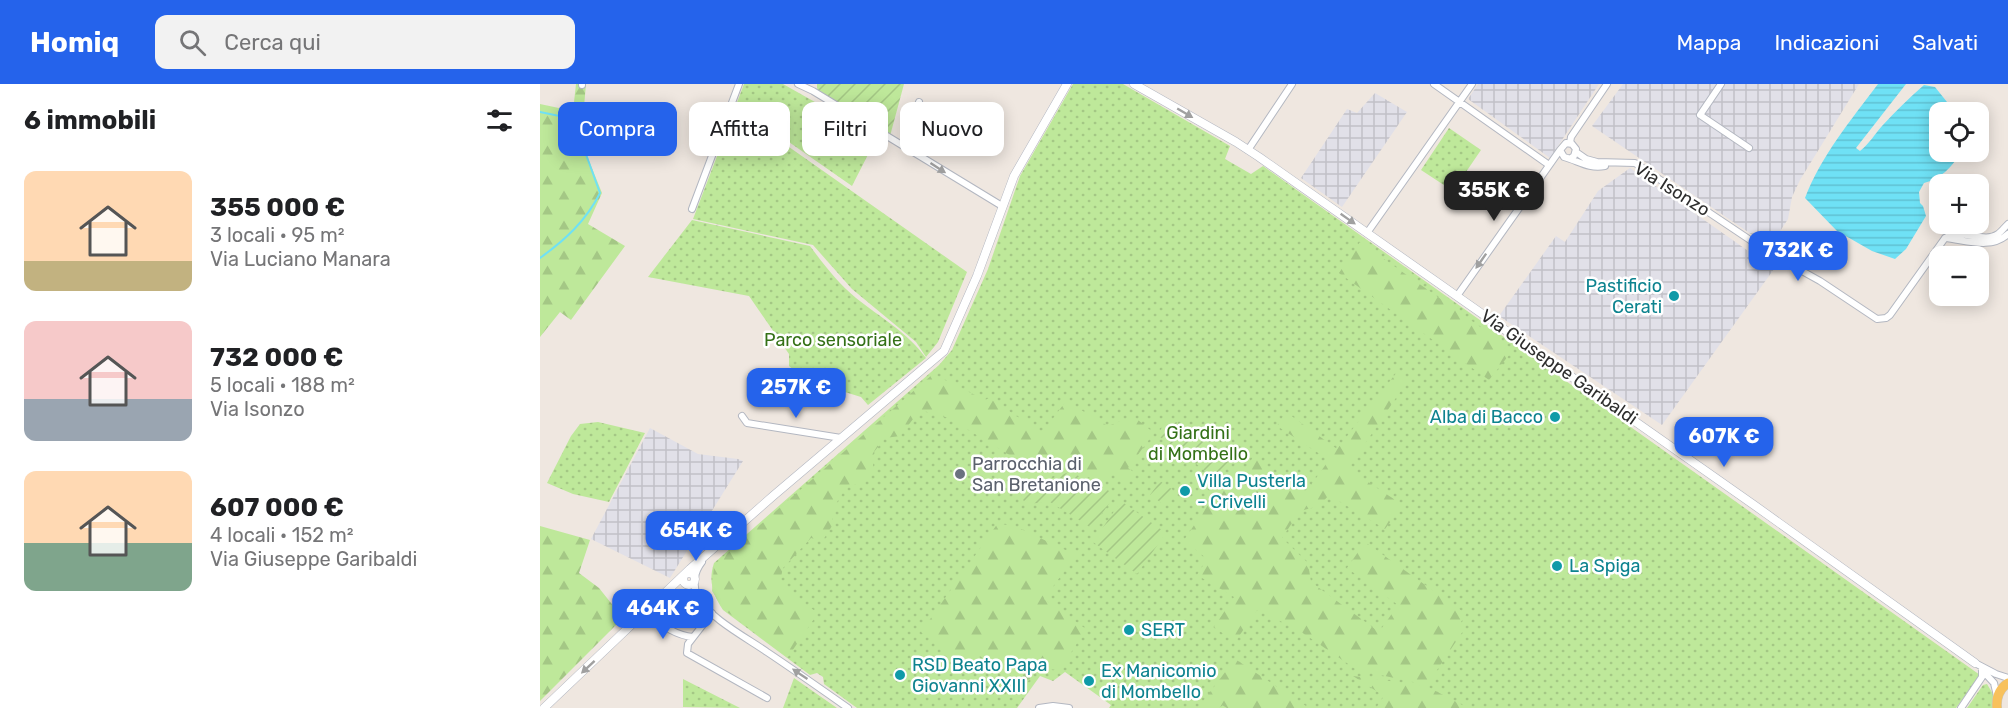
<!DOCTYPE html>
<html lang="it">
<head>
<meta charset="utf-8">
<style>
  body { margin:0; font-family:Rubik,sans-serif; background:#f2f2f2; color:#202124; height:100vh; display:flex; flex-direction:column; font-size:22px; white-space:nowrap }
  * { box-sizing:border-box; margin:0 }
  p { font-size:20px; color:#757577 }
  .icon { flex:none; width:33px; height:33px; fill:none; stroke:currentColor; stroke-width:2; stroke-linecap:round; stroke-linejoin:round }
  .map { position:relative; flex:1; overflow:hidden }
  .panel { display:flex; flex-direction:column; background:#fff; width:540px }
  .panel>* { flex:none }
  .guide { position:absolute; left:18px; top:18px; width:570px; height:54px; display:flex; gap:12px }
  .tools { position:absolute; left:1389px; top:18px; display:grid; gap:12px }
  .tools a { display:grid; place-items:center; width:60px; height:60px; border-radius:12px; background:#fff; box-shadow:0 3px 15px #0003; font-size:30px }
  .price { position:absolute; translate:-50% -51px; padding:0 14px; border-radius:12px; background:#2563eb; color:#fff; font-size:20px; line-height:39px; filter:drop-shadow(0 2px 3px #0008) }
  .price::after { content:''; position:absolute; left:50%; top:36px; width:18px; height:14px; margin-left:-9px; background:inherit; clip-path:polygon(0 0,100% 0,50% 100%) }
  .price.on { background:#222; color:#fff }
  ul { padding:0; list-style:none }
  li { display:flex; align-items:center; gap:18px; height:150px; padding:0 24px }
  li span { display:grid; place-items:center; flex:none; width:168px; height:120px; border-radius:12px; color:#555 }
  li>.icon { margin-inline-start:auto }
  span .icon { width:72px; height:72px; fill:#fffc; stroke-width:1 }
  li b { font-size:26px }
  h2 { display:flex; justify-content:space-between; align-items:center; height:72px; padding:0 24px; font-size:26px }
  .pill { padding:0 21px; border-radius:12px; background:#fff; box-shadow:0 3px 15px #0003; font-size:21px; line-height:54px }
  .pill.on { background:#2563eb; color:#fff }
  header { display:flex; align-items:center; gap:36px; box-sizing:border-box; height:84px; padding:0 30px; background:#2563eb; color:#fff }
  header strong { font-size:28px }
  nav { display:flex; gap:33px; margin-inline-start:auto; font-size:21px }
  .search { width:420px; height:54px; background:#f2f2f2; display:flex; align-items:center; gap:15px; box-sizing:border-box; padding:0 21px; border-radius:12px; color:#757577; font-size:22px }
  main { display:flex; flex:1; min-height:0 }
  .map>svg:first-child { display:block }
  .industrial { fill:url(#industrial-grid) }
  .grass { fill:url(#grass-dots) }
  .forest { fill:url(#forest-firs) }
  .garden { fill:url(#garden-furrows) }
  .water { fill:url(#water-rules) }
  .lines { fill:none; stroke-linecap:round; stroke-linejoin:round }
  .stream { stroke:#6fe1f5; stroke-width:2 }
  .minor-casing { stroke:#b3b7c1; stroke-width:8 }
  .tertiary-casing { stroke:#b3b7c1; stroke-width:9 }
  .primary-casing { stroke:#c8c8c8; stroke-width:10 }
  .minor { stroke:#fff; stroke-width:6 }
  .tertiary { stroke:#fff; stroke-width:8 }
  .primary { stroke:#f8c15c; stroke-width:9 }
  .oneway { fill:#a0a0a0 }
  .culture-dot { fill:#0f9aa8; stroke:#fff; stroke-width:2 }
  .worship-dot { fill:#6b7280; stroke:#fff; stroke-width:2 }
  .labels { text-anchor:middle; stroke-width:5; stroke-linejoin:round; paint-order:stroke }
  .street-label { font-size:18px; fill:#2d2d2d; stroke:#fff }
  .culture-label { font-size:18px; fill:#0d838f; stroke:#fff; text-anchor:start }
  .park-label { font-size:18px; fill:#347117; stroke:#fff }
  .worship-label { font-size:18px; fill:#5b616d; stroke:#fff; text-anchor:start }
</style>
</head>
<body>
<header>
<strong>Homiq</strong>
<div class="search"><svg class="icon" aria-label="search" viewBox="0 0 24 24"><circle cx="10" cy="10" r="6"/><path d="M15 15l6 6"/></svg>Cerca qui</div>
<nav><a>Mappa</a><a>Indicazioni</a><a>Salvati</a></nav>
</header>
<main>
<section class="panel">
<h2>6 immobili<svg class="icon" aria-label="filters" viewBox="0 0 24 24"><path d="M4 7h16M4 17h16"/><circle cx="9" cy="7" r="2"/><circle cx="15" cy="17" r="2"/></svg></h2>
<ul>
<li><span style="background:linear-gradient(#ffd9b3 75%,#c2b280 0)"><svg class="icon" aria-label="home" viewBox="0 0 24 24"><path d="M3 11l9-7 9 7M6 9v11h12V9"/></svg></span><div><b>355 000 €</b><p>3 locali · 95 m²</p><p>Via Luciano Manara</p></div></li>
<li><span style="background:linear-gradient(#f6c9c9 65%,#9aa5b1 0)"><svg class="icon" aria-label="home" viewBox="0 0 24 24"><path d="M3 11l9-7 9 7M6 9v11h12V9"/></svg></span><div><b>732 000 €</b><p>5 locali · 188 m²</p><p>Via Isonzo</p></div></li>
<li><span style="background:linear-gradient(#ffd9b3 60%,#7fa58c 0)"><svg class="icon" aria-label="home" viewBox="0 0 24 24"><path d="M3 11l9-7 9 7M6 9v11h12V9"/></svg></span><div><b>607 000 €</b><p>4 locali · 152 m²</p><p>Via Giuseppe Garibaldi</p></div></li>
</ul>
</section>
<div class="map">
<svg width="1468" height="624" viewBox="0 0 1468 624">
  <defs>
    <pattern id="industrial-grid" width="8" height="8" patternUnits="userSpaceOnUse" patternTransform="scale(1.5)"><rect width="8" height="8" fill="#e1e0e8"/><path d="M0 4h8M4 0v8" fill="none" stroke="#c1c0c7"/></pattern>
    <pattern id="grass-dots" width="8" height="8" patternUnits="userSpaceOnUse" patternTransform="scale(1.5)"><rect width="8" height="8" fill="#bee89a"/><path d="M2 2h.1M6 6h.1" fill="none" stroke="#a4c785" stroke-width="1.8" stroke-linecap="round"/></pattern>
    <pattern id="forest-firs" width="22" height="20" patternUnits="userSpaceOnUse" patternTransform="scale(1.5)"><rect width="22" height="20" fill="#bee89a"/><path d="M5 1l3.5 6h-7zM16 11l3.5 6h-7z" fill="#a4c785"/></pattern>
    <pattern id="garden-furrows" width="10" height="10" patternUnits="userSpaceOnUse" patternTransform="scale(1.5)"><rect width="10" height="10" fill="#bee89a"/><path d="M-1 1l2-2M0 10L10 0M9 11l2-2" fill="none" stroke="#a4c785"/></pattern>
    <pattern id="water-rules" width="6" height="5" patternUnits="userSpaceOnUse" patternTransform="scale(1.5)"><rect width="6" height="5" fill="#6fe1f5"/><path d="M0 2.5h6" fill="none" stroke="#60c1d2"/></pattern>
  </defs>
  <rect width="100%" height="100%" fill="#efe7e0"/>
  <!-- industrial -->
  <path class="industrial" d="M938,0H1059L1010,74L928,15Z
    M1083,0H1319L1260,96L1252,113L1248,135L1230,163L1052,42Z
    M835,9L867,28L802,123L761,94L807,25L817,29Z
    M1090,84L1234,185L1122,341L959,232L1016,152L1025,158L1058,107Z
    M110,344L158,370L198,375L203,377L130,494L51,455Z"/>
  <!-- grass -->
  <path class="grass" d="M204,0H243L337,53L312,102L196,21Z
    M533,0H583L690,62L685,75L711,90L723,82L1440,591L1416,624H569L571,621L525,588L513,597L500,592L477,624H317L284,600L283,593L277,589L270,591L183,526C173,511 168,497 174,479L399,281L412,266L448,185L480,92Z
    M195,25L427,188L398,258L386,273L376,258L312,205L273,161L153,135Z
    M909,44L941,66L913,107L881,86Z
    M152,136L270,162C284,181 298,199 316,214C340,233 368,249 386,274L328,321L321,313L266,296L249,282V270L209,212L108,193Z
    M58,338L105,349L69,418L33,410L7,399L31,352L40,340Z
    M254,594L297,624H243Z
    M143,595L200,624L143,623Z
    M1447,600L1453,610V624H1427L1443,601Z"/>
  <!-- forest -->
  <path class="forest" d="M36,0H46L41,57L62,109L48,140L85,162L31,236L20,228L0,253V20L33,27Z
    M820,158L973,266L949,296L799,189Z
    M857,288L868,296L808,385L863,421L845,445L789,411L779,422L760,427L742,454L768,479L771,498L839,548L858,521L807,484L825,458L926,530L921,538L925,544L887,601L817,586L757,545L717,526L695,558L674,543L694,513L657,491L667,475L644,456L695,381L705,386L713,373L760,406L766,408L789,376L737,342L746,328L797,365Z
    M393,290L445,316L449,314L502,349L526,317L568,342L593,332L614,349L588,384L595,389L587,399L571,386L562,399L529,385L511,393L494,394L479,407L460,391L471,372L409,334L380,326L360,352L345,354L334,368L333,383L320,400L307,401L293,425L292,442L283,456L271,454L243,484L239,502L278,529L248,573L183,525L172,507L174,481Z
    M458,439L479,444L536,471L504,515L546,545L520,586L506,585L500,582L485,601L435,569L425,581L381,548Z
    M0,442L50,456L39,489L59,504L83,534L0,617Z
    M695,575L766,622L765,624H687L682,621L679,624H658Z
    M813,592L886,602L928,624H836L844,612Z"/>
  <!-- garden -->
  <path class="garden" d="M277,0H364L350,52L280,10L277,4Z
    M629,333L691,377L677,396L655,379L652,373L646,368L640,367L617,351Z
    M529,388L560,401L575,411L552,444L510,418L485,420L480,408L494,396L511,395Z
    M620,397L633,406L623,420L610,411Z
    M581,417L626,449L597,490L553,458Z"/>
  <!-- water -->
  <path class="water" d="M1338,0H1366L1316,64L1320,67C1329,60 1335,50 1342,42C1356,27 1369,14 1384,1L1395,3L1415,28H1400V68H1420C1414,83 1399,95 1384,99L1379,108L1380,119L1383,122L1386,132L1366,165L1355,175L1332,167L1297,147L1265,114C1281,72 1311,36 1338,0Z"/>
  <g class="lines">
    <!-- stream -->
    <path class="stream" d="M0,28L34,35
      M0,174C25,156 46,137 60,109L39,51"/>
    <!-- minor casing -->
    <g class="minor-casing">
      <path id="minor" d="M258,0L273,7L462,122
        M894,0L1009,81
        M1181,0L1160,31L1209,64
        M42,1V0
        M1030,59L1031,53L1067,0
        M366,64L379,18
        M708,66L752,0
        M1036,68L1046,75L1057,78L1095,79L1228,168L1280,197L1337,235L1346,234L1350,231L1405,154C1421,144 1444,160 1458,150C1461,148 1465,143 1468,140
        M1031,74L1034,72L1036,65L1032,60L1026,59L1020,66L1024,73C1039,77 1048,85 1065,82
        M152,125L199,0
        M827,149L932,0
        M1405,154C1426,156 1451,166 1468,150
        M917,212L1020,66
        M202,332L207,339L301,354
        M162,478C154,488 152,501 158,513C169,534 207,554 227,568C254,586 281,605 308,624
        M105,528C120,539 133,551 153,553
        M172,529L148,560L147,569L227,614
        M1435,579L1456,590L1468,594
        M1442,586L1454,599L1457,612
        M499,624L513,622L529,624
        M1421,624L1442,593V586"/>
    </g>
    <!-- tertiary casing -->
    <g class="tertiary-casing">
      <path id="tertiary" d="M594,0L696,58L719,73L1214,421L1435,579
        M143 495a6 6 0 1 1 12 0a6 6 0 1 1-12 0Z
        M4,624L150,485L233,412L404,267L437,192L474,92L527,0"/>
    </g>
    <!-- primary casing -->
    <g class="primary-casing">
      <path id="primary" d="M1457,624C1456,613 1459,605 1468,599"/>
    </g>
    <!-- minor -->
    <use href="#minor" class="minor"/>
    <!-- tertiary -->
    <use href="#tertiary" class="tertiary"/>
    <!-- primary -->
    <use href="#primary" class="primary"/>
  </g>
  <!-- one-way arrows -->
  <defs><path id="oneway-solid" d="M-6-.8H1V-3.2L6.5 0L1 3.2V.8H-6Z" transform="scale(1.5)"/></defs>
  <g class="oneway">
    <use href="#oneway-solid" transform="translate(645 29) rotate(30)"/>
    <use href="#oneway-solid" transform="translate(398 84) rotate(33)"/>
    <use href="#oneway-solid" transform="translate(808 135) rotate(35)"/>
    <use href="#oneway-solid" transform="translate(941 177) rotate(125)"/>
    <use href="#oneway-solid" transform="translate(48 583) rotate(137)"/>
    <use href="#oneway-solid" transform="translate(260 590) rotate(-146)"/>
  </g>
  <!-- markers -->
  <g class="culture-dot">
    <circle cx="1134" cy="212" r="6"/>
    <circle cx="1015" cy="333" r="6"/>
    <circle cx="645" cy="407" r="6"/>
    <circle cx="1017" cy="482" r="6"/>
    <circle cx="589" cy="546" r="6"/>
    <circle cx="360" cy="591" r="6"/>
    <circle cx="549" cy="597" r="6"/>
  </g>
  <circle class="worship-dot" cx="420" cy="390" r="6"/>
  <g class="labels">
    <!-- street labels -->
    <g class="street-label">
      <text transform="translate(1132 105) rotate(32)" y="6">Via Isonzo</text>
      <text transform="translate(1019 283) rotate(35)" y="6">Via Giuseppe Garibaldi</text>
    </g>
    <!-- culture labels -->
    <g class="culture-label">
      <text x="1122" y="208" text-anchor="end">Pastificio<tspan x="1122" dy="21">Cerati</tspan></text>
      <text x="1003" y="339" text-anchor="end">Alba di Bacco</text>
      <text x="657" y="403">Villa Pusterla<tspan x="657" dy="21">- Crivelli</tspan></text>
      <text x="1029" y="488">La Spiga</text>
      <text x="601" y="552">SERT</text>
      <text x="372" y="587">RSD Beato Papa<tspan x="372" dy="21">Giovanni XXIII</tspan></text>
      <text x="561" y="593">Ex Manicomio<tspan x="561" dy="21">di Mombello</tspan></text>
    </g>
    <!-- park labels -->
    <g class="park-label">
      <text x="293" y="262">Parco sensoriale</text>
      <text x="658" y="355">Giardini<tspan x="658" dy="21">di Mombello</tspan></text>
    </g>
    <!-- worship labels -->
    <g class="worship-label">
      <text x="432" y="386">Parrocchia di<tspan x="432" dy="21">San Bretanione</tspan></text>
    </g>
  </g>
</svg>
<div class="tools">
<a><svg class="icon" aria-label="locate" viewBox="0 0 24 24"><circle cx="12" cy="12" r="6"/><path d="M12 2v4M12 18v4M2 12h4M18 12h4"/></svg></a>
<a>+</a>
<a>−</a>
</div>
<b class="price on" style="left:954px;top:138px">355K €</b>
<b class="price" style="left:1258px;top:198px">732K €</b>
<b class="price" style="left:256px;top:335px">257K €</b>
<b class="price" style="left:1184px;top:384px">607K €</b>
<b class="price" style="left:156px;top:478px">654K €</b>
<b class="price" style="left:123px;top:556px">464K €</b>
<div class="guide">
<a class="pill on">Compra</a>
<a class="pill">Affitta</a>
<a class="pill">Filtri</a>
<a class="pill">Nuovo</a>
</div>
</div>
</main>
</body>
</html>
